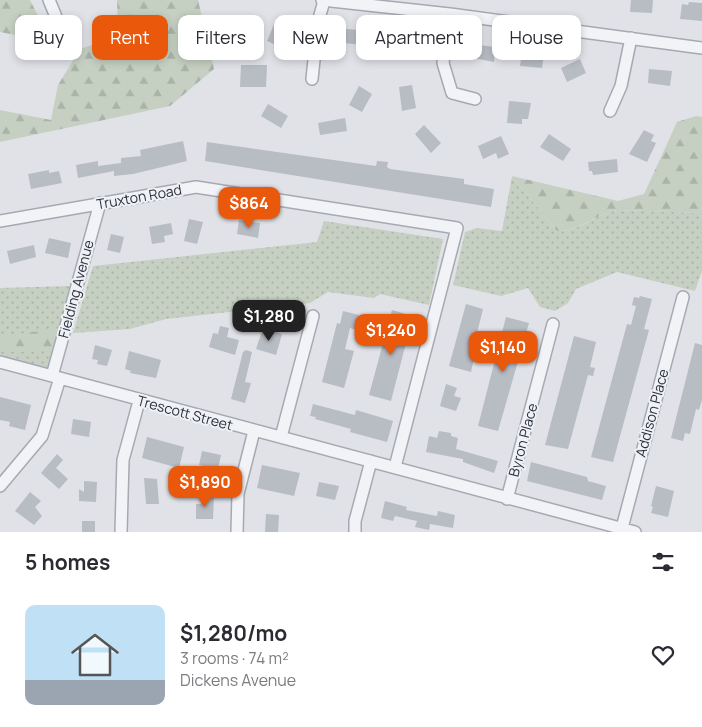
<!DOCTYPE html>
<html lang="en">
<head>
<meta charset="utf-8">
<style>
  body { margin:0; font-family:Manrope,sans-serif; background:#f7f7f7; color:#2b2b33; height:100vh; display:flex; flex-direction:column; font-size:19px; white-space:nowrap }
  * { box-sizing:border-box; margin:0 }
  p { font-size:16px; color:#7c7c81 }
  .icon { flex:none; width:28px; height:28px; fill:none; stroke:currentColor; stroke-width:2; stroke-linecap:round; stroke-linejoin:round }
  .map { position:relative; height:532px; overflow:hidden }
  .details { display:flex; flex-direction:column; background:#fff; flex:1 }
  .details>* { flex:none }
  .guide { position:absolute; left:15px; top:15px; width:672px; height:45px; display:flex; gap:10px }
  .price { position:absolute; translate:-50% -42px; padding:0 11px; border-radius:10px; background:#ea580c; color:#fff; font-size:16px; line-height:32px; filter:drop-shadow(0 1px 2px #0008) }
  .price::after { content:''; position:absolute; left:50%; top:30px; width:15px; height:11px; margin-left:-8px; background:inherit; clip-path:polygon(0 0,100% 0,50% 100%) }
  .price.selected { background:#222; color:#fff }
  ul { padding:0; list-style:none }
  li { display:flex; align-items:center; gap:15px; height:125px; padding:0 25px }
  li+li { border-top:1px solid #e1e1e2 }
  li span { display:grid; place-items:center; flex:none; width:140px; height:100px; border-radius:10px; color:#555 }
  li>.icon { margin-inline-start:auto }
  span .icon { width:60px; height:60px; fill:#fffc; stroke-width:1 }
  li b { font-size:21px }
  h2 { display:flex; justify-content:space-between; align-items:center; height:60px; padding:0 25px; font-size:21px }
  .tag { padding:0 18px; border-radius:10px; background:#fff; box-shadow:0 2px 8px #0003; font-size:18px; line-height:45px }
  .tag.selected { background:#ea580c; color:#fff }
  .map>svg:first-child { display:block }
  .grass { fill:url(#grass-dots) }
  .forest { fill:url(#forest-firs) }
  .building { fill:#b8bcc3 }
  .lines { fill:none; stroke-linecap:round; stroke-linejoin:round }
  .minor-casing { stroke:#a6a9b1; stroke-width:14 }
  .minor { stroke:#f2f3f6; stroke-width:11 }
  .labels { text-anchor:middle; stroke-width:4; stroke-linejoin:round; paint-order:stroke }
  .street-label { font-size:14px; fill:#2a303d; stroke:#eff1f5 }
</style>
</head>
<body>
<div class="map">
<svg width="702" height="532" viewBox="0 0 702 532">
  <defs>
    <pattern id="grass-dots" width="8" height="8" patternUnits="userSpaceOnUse" patternTransform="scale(1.25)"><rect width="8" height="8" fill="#c5d0c2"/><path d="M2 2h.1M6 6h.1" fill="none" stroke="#a9b3a8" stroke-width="1.8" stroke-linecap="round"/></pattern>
    <pattern id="forest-firs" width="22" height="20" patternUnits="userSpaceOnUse" patternTransform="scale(1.25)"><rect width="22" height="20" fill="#c5d0c2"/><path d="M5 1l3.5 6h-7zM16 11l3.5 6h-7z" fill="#a9b3a8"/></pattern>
  </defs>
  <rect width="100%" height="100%" fill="#e0e2e7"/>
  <!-- grass -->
  <path class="grass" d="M512,176L557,231C579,232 596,214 617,210L702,213V271L695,291L617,272L576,289L568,303L555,311L540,307L528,288L501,296L453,285L465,232L477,228L502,231Z
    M324,221L443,239L429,305L380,294L374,298L328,292L310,303L166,319L130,329L73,333L93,266L317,242Z
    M70,286L51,371L0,358V288Z"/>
  <!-- forest -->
  <path class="forest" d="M0,0H30L51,42L0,32Z
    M117,0H198L214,69L170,106L0,142V110L51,120L58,85L80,49L118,36Z
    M696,116L702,117V213L617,210C596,214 578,232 557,231L512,176L618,201L644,194L677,122Z
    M51,330H60L57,346L38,352H0V336Z"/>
  <!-- building -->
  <path class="building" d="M631,0H653L652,13L630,12Z
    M689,2L702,3V21L680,19L682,4L688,5Z
    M277,17L290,23L280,47L267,41Z
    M346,29L372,31L371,46L344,43Z
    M393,35L417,38L415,59L400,57L401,49L391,48Z
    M479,45L495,47L494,62L468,57L469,46L479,48Z
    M522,52L544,55L542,68L520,66Z
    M580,59L586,73L567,82L561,68Z
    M241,65H267L266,87H240Z
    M649,69L672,71L670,86L648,83Z
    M412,85L416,108L402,111L399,87Z
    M359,86L372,94L362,112L349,105Z
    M509,101L531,103L528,119H522V124L507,123Z
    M268,104L288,116L281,128L261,116Z
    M345,118L347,131L320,135L318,123Z
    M424,125L441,143L431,153L415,134Z
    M644,130L654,135L651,141L656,143L647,162L629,154Z
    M549,134L571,149L563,161L540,147Z
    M501,136L509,154L498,159L496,153L483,159L478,146Z
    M183,141L187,161L133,174L114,176V171L78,178L76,165L98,161V166L121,163V158L141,156L140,150Z
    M207,142L376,166L377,161L388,162L387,167L390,169L464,179V184L494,189L491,207L205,161Z
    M617,159L618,172L593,175L592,171H589L588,162Z
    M49,170V173L59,171L62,183L31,189L28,174Z
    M189,219L203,222L197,244L184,241Z
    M239,220L260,223L258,238L237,234Z
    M171,223L173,234L164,236L165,242L152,244L149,227Z
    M111,234L124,237L120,253L107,250Z
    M49,238L71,243L68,258L45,253Z
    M34,245L36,257L10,264L7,251Z
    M640,296L652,299L644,329L649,330L613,462L591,457L627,324L631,325L636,306L632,305L634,297L639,298Z
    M466,304L483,309L471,357L474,358L471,372L449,366Z
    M392,310L413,316L391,401L369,395Z
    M343,311L359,315L356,330L350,328L345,349L354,351L344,388L322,382L337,323L340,324Z
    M506,317L529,323L498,431L478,426Z
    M220,326L229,328L227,337L239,340L235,355L209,347L213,333L218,334Z
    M263,328L282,334L276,355L256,349Z
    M574,336L596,342L590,367L595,368L593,376L588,375L568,449L545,445Z
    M695,343L702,345V400L699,410L696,409L690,434L685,433L683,441L671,438Z
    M95,345L112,350L107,366L97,364L98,360L92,359Z
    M246,350L252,352L245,382L251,383L245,403L231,399L243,352Z
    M129,351L161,360L156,378L130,373L131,371L125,369Z
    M446,384L457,388L454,396L461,398L456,411L440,406Z
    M0,397L31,405L25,430L9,426L10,422L0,420Z
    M313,404L355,415L356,410L393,421L387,442L350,432L351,429L315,419L316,417L310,416Z
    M73,419L91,422L89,437L71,434Z
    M439,431L451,433V436L458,438L456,449L498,461L494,473L463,462V459L426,452L429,436L437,438Z
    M147,437L184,447L179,468L142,458Z
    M202,451L221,455L218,469L199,465Z
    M57,454L63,460L56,468L68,479L59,489L41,473Z
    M531,462L587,477L588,481L606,486L602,500L527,481Z
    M262,465L300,473L294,496L257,488Z
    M144,478L157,479L159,504H146Z
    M84,481L97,482L96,502L79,501V489L84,492Z
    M319,482L339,486L335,500L316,496Z
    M656,486L674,491L668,517L651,513L653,507L651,506Z
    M30,492L41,501L35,507L42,516L34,525L15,511Z
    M201,496H214L213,519H196V504H201Z
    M385,501L407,507L406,510L437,516L438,511L455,515L453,528L430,524L429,530L415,527L417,521L395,516L393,521L381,518Z
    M266,514L279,515L278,532H265Z
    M82,521H95V532H82Z"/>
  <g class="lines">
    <!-- minor casing -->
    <g class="minor-casing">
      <path id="minor" d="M49,0L66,41L67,51
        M322,0L450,14L702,48
        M450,14L443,63L452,93L475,99
        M312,79L318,22L324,1
        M610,111L621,86L631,38
        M0,221L196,187L457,228L395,467
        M0,362L635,532
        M52,376L100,203
        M281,437L313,316
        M0,486L42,436L60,378
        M507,499L553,324
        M622,528L683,297
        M121,532L123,460L139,401
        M237,532L238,494L254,431
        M355,532V521L371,461"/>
    </g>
    <!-- minor -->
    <use href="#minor" class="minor"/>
  </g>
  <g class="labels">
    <!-- street labels -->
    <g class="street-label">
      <text transform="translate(139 197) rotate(-10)" y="5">Truxton Road</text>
      <text transform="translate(76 289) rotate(-75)" y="5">Fielding Avenue</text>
      <text transform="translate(185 413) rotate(15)" y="5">Trescott Street</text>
      <text transform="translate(652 413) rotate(-75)" y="5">Addison Place</text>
      <text transform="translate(523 440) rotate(-75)" y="5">Byron Place</text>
    </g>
  </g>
</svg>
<b class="price" style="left:249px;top:229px">$864</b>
<b class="price selected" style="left:269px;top:342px">$1,280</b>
<b class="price" style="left:391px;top:356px">$1,240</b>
<b class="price" style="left:503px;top:373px">$1,140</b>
<b class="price" style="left:205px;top:508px">$1,890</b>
<div class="guide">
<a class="tag">Buy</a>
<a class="tag selected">Rent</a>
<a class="tag">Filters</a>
<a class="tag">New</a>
<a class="tag">Apartment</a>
<a class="tag">House</a>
</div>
</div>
<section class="details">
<h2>5 homes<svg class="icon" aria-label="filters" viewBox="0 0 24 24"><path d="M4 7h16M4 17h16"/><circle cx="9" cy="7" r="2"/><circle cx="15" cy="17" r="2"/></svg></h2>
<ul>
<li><span style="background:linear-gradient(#bfe0f5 75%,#9aa5b1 0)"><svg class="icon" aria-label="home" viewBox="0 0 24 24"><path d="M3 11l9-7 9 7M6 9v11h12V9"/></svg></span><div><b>$1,280/mo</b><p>3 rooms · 74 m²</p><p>Dickens Avenue</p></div><svg class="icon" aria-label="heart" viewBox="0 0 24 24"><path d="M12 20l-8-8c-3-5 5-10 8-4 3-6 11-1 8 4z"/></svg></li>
</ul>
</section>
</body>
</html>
